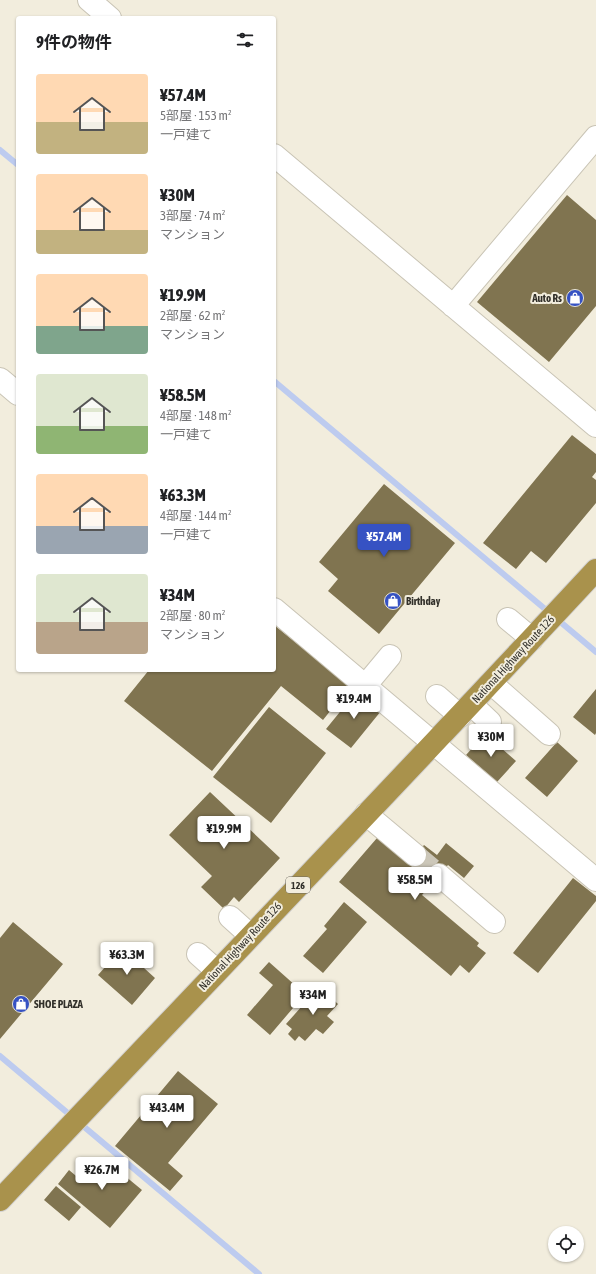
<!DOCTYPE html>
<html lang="ja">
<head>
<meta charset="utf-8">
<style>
  body { margin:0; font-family:"Asap Condensed","Noto Sans JP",sans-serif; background:#f6f6f6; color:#202124; height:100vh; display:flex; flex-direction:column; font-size:15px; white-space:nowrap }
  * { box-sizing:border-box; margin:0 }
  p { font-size:13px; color:#757577 }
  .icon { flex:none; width:22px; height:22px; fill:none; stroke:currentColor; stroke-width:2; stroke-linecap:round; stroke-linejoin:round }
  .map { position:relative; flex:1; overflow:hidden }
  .sheet { position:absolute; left:16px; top:16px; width:260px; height:656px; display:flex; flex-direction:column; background:#fff; border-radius:4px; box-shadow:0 1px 3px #0004 }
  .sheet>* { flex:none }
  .fabs { position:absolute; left:548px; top:1226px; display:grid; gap:8px }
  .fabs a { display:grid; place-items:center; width:36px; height:36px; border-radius:50%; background:#fff; box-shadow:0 1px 3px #0004; font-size:20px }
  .price { position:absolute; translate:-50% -34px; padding:0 9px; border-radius:4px; background:#fff; color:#222; font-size:13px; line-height:26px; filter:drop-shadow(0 1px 2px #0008) }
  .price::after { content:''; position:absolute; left:50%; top:24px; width:12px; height:9px; margin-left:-6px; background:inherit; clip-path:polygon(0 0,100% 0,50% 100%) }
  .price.current { background:#3652c3; color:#fff }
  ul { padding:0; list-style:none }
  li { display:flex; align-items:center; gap:12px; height:100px; padding:0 20px }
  li span { display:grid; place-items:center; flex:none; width:112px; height:80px; border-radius:4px; color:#555 }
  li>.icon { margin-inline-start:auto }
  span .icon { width:48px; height:48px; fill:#fffc; stroke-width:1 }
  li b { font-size:17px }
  h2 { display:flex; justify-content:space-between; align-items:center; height:48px; padding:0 20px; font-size:17px }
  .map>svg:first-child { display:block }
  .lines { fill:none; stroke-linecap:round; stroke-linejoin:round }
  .stream { stroke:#bdcbef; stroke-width:6 }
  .building { fill:#807450 }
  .minor-tunnel { stroke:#ccc7b9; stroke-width:22; stroke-dasharray:22 11; stroke-linecap:butt }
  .minor-casing { stroke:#c9c4b5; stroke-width:24 }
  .highway-casing { stroke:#d2d1d0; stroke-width:24 }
  .minor { stroke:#fff; stroke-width:22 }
  .highway { stroke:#a9924c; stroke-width:22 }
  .labels { text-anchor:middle; stroke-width:4; stroke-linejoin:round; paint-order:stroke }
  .shield { fill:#f2eddd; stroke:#6c6960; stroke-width:1 }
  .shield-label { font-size:10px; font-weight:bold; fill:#32302a }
  .poi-label { font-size:11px; font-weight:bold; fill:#32302a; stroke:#f2eddd; text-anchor:start }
  .street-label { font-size:11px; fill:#32302a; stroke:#f2eddd }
</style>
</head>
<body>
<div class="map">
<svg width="596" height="1274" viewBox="0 0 596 1274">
  <rect width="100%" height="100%" fill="#f2eddd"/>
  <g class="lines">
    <!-- stream -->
    <path class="stream" d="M0,150L18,165
      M274,381L596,652
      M0,1056L259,1274"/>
  </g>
  <!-- building -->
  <path class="building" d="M567,195L596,220V306L549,362L477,302Z
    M572,435L596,454V472L592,477L596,480V503L546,563L531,551L516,569L483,543Z
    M384,484L455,543L379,634L328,591L338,579L319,562Z
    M274,625L350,686L323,720L281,686L212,771L124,701L149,670H274Z
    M596,689V733L595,735L573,717Z
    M357,691L381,711L351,748L326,729Z
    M269,707L326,753L271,823L213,777Z
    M485,734L516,761L497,782L466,755Z
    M557,742L578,761L547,797L525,778Z
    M210,792L280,858L239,902L234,897L224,909L201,887L212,876L169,835Z
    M377,838L408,864L424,845L437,855L446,843L474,866L464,878L448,865L422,895L479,943L477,946L486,953L469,973L460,965L451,976L339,882Z
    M573,878L596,896V901L538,973L513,953Z
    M344,902L367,922L323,973L303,956L327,929L324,926Z
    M13,922L63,964L0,1039V938Z
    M122,948L155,978L132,1005L98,975Z
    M269,962L305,994L270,1035L247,1015L273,985L259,973Z
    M319,987L338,1004L327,1016L334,1022L323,1034L316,1029L305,1041L299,1036L295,1041L288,1034L292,1029L286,1024Z
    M178,1071L218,1104L168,1163L183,1176L170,1191L115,1146Z
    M102,1157L142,1190L110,1228L58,1184L69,1170L82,1181Z
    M56,1186L81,1207L69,1221L44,1200Z"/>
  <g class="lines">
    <!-- minor-tunnel -->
    <path class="minor-tunnel" d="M415,855L439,875"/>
    <!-- minor casing -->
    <g class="minor-casing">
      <path id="minor" d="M89,0L110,18
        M274,155L596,426
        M453,306L596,137
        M0,379L18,394
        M274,609L596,880
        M508,619L532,639
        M491,683L549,734
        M365,686L390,656
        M437,696L460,716
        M471,704L490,722
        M366,814L415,855
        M439,875L494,922
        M230,917L250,935
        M198,954L217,971"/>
    </g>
    <!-- highway casing -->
    <g class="highway-casing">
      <path id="highway" d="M0,1200C199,990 399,782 596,570"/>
    </g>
    <!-- minor -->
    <use href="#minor" class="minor"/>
    <!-- highway -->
    <use href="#highway" class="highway"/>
  </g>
  <!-- icons -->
  <defs>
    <g id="shop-disc" transform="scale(0.9)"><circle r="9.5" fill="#3652c3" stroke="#f2eddd"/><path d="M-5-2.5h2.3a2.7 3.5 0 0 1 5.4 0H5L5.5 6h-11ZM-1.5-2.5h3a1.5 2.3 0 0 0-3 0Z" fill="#fff"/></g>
  </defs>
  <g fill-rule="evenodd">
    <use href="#shop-disc" x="575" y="298"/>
    <use href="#shop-disc" x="393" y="601"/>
    <use href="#shop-disc" x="21" y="1004"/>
  </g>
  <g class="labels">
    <!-- shield labels -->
    <rect class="shield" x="286" y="877" width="24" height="16" rx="3"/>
    <g class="shield-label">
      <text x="298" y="889">126</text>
    </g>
    <!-- poi labels -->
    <g class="poi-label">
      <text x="562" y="302" text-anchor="end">Auto Rs</text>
      <text x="406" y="605">Birthday</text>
      <text x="34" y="1008">SHOE PLAZA</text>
    </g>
    <!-- street labels -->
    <g class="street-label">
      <text transform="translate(513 659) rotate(-47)" y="4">National Highway Route 126</text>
      <text transform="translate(240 946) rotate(-47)" y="4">National Highway Route 126</text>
    </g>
  </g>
</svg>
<div class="fabs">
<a><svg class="icon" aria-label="locate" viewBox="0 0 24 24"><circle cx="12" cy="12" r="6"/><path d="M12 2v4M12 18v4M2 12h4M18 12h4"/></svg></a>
</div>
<b class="price current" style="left:384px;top:558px">¥57.4M</b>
<b class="price" style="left:354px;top:720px">¥19.4M</b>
<b class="price" style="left:491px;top:758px">¥30M</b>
<b class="price" style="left:224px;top:850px">¥19.9M</b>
<b class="price" style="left:415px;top:901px">¥58.5M</b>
<b class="price" style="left:127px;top:976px">¥63.3M</b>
<b class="price" style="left:313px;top:1016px">¥34M</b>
<b class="price" style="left:167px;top:1129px">¥43.4M</b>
<b class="price" style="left:102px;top:1191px">¥26.7M</b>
<section class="sheet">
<h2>9件の物件<svg class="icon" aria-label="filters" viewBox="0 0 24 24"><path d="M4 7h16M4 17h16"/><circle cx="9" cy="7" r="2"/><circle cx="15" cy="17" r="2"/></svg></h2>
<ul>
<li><span style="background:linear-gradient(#ffd9b3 60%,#c2b280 0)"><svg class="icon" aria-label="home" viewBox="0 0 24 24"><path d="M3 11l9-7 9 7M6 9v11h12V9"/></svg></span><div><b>¥57.4M</b><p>5部屋 · 153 m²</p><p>一戸建て</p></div></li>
<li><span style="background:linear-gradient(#ffd9b3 70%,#c2b280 0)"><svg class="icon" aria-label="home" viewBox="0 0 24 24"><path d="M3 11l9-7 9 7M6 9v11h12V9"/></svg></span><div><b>¥30M</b><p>3部屋 · 74 m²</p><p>マンション</p></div></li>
<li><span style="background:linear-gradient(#ffd9b3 65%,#7fa58c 0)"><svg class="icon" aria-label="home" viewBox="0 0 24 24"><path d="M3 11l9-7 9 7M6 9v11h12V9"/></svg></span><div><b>¥19.9M</b><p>2部屋 · 62 m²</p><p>マンション</p></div></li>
<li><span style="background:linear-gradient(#dfe7d0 65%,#8fb573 0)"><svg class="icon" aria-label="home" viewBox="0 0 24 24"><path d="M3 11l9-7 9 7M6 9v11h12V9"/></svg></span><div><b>¥58.5M</b><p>4部屋 · 148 m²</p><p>一戸建て</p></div></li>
<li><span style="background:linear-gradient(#ffd9b3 65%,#9aa5b1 0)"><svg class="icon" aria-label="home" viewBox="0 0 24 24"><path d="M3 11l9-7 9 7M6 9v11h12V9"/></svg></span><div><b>¥63.3M</b><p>4部屋 · 144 m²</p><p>一戸建て</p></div></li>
<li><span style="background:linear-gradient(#dfe7d0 60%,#b9a48a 0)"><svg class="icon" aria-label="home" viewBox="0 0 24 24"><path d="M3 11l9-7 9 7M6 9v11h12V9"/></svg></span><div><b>¥34M</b><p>2部屋 · 80 m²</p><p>マンション</p></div></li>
</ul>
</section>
</div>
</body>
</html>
